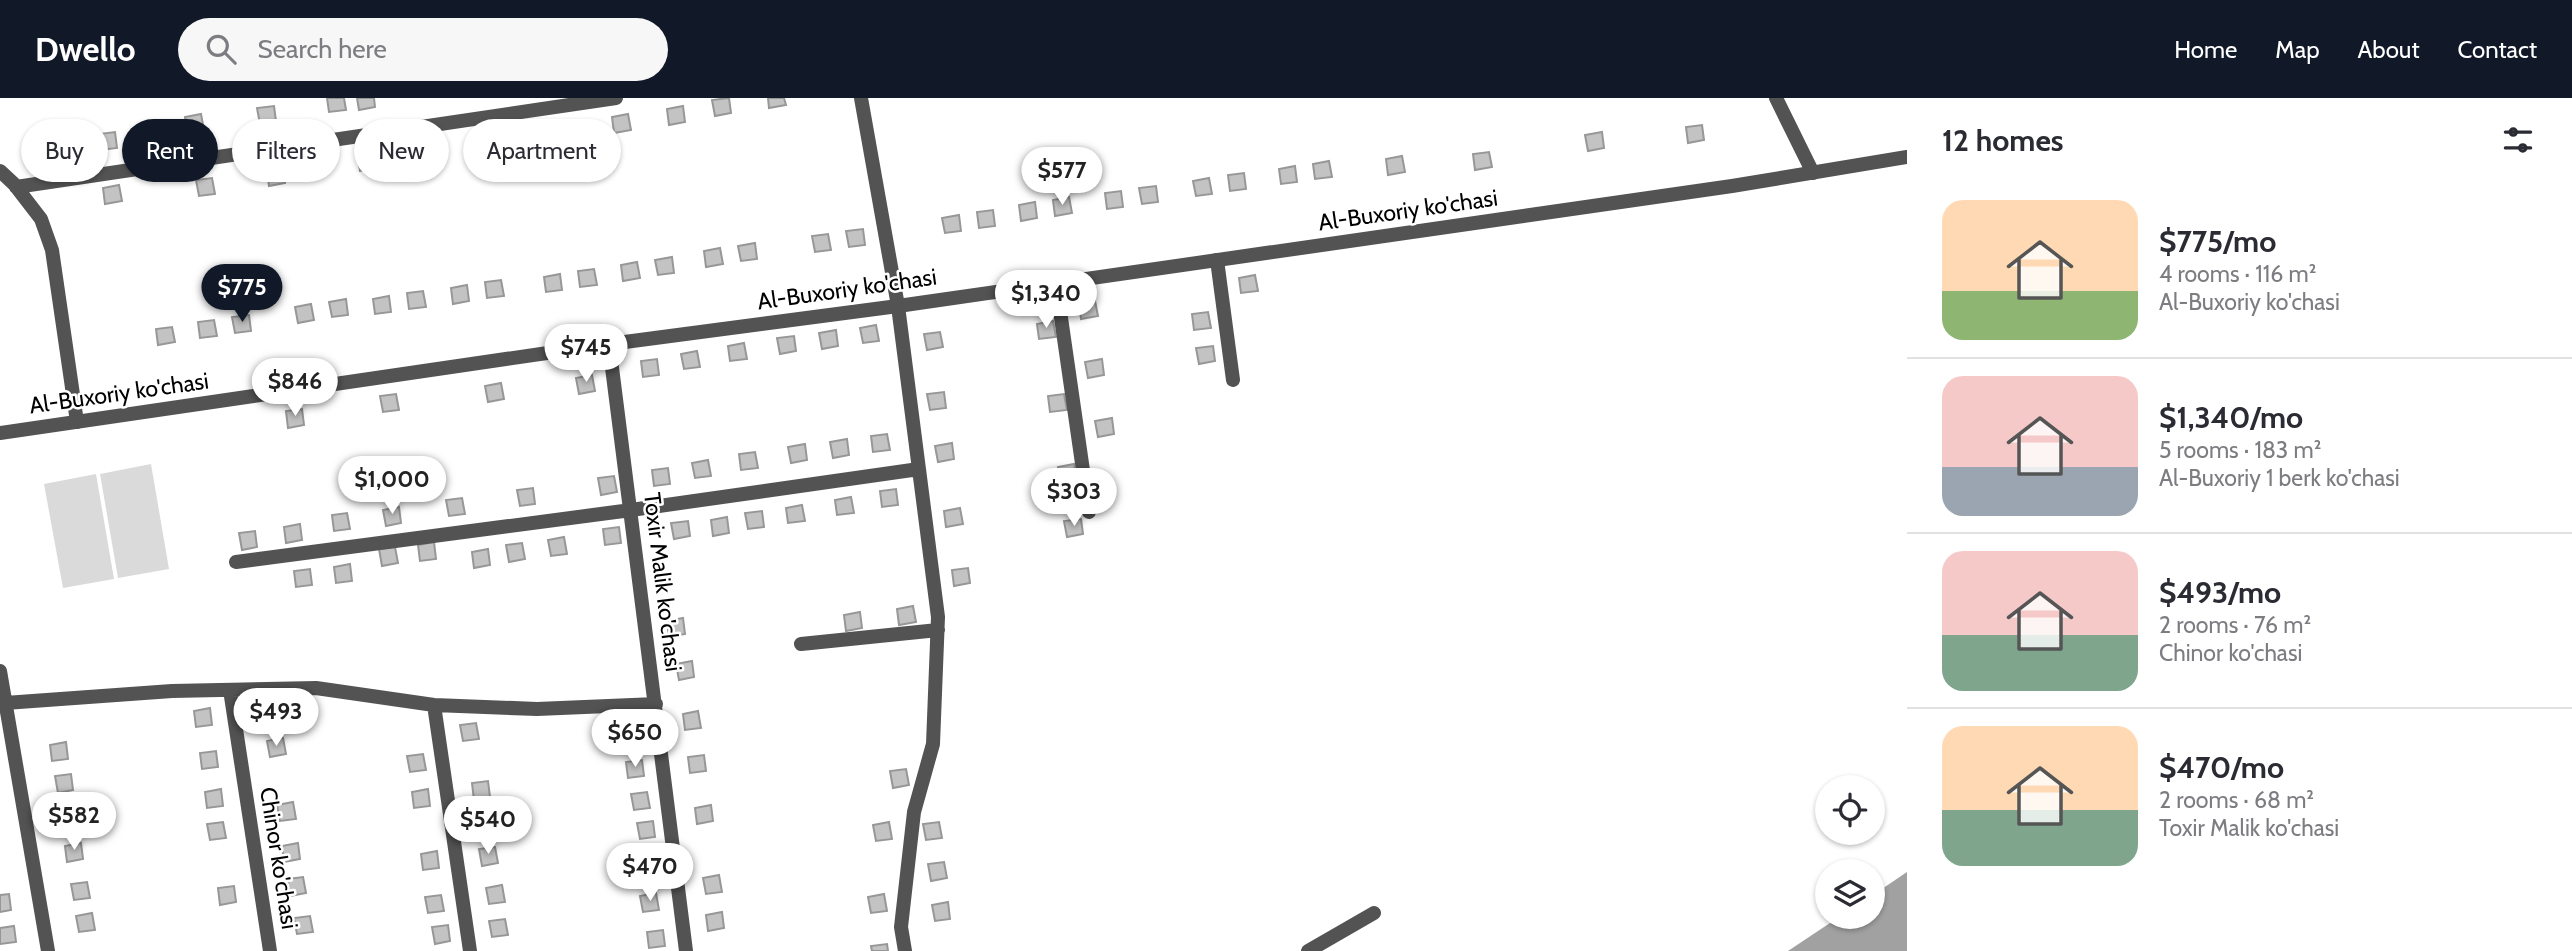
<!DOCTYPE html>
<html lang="en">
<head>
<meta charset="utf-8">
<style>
  body { margin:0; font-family:Cabin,sans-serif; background:#f7f7f7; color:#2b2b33; height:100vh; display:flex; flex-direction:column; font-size:26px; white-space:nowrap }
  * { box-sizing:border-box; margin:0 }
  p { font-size:23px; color:#7c7c81 }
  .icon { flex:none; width:38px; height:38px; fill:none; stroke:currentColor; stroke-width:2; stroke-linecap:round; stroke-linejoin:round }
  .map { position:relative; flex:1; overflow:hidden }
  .drawer { display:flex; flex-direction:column; background:#fff; width:665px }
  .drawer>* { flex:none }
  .top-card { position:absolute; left:21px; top:21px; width:665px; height:63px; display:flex; gap:14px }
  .controls { position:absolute; left:1815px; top:677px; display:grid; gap:14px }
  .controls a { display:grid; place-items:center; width:70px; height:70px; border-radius:50%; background:#fff; box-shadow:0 2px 5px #0004; font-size:35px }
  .price { position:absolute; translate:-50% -60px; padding:0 16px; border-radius:24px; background:#fff; color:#222; font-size:23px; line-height:46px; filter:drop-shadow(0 2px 4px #0008) }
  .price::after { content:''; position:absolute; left:50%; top:42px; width:21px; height:16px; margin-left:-10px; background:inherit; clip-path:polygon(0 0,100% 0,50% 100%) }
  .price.selected { background:#111827; color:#fff }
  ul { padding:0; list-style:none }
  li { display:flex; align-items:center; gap:21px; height:175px; padding:0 35px }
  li+li { border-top:2px solid #e1e1e2 }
  li span { display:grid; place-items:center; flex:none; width:196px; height:140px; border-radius:21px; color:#555 }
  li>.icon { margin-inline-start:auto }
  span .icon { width:84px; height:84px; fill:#fffc; stroke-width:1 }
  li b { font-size:30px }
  h2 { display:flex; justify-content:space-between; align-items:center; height:84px; padding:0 35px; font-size:30px }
  .tag { padding:0 24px; border-radius:32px; background:#fff; box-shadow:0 2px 5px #0004; font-size:24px; line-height:63px }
  .tag.selected { background:#111827; color:#fff }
  header { display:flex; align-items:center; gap:42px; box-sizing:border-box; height:98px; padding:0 35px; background:#111827; color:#fff }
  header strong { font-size:33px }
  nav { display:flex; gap:38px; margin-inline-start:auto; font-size:24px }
  .search { width:490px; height:63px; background:#f7f7f7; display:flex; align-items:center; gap:18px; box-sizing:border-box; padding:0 24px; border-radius:38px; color:#7c7c81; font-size:26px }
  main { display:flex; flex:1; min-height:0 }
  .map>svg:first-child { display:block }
  .green { fill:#dadada }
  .water { fill:#a1a1a1 }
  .building { fill:#c3c3c3; stroke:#979797; stroke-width:2 }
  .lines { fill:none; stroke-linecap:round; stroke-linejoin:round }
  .minor { stroke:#535353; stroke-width:14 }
  .tertiary { stroke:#535353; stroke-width:14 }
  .labels { text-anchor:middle; stroke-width:5; stroke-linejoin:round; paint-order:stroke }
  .street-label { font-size:23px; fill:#000; stroke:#fff }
</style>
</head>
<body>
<header>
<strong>Dwello</strong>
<div class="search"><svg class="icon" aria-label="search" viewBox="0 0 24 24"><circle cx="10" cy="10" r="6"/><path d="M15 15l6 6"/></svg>Search here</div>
<nav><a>Home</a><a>Map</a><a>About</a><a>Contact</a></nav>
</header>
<main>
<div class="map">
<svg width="1907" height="853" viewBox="0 0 1907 853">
  <rect width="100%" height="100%" fill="#fff"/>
  <!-- green -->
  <path class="green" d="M151,366L169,471L118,480L100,376Z
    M96,376L114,481L63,490L44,386Z"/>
  <!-- water -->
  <path class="water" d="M1907,774V853H1788L1839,819H1872L1873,797Z"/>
  <!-- building -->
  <path class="building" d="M327,0H344L346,12L329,14Z
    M357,0H374L375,9L359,12Z
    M729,0L731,15L715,18L712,2Z
    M768,0H784L786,7L769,10Z
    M274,8L276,23L260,26L257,10Z
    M683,8L685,24L669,27L667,11Z
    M201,16L204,32L187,34L185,19Z
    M628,16L631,32L614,35L612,19Z
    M579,23L581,39L565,41L563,26Z
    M160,24L162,40L146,42L144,27Z
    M1702,27L1704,42L1688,45L1686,29Z
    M541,30L543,46L527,48L525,32Z
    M115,34L117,50L101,52L99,36Z
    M1602,34L1604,50L1588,53L1585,37Z
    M488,35L490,51L474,53L471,37Z
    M79,37L82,53L65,56L63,40Z
    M445,40L447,56L431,59L428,43Z
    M46,43L49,59L32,61L30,45Z
    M409,47L411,62L395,65L392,49Z
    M1489,54L1492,69L1475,72L1473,56Z
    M374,55L376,71L360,73L358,58Z
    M1402,58L1405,74L1388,77L1386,61Z
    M1329,63L1332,79L1315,81L1313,66Z
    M1295,68L1297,84L1281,86L1279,71Z
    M283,69L285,85L269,88L267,72Z
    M1244,75L1246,91L1230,93L1228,77Z
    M212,80L215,96L199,98L196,82Z
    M1209,80L1212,96L1196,98L1193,83Z
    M119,87L122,103L105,106L103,90Z
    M1156,88L1158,104L1142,106L1139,90Z
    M1121,93L1123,109L1107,111L1105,95Z
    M1069,99L1072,115L1055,118L1053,102Z
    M1035,104L1037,120L1021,123L1019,107Z
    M993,112L995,128L979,130L977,114Z
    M959,117L961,133L945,135L942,120Z
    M863,131L865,147L849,149L846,133Z
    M828,136L831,152L815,154L812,138Z
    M755,145L757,161L741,163L738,148Z
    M720,150L723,166L706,169L704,153Z
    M672,159L674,175L658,177L655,162Z
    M637,164L640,180L623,183L621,167Z
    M594,171L597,187L580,189L578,173Z
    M560,176L562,192L546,194L544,179Z
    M1255,177L1258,193L1241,195L1239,180Z
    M501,182L504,198L487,200L485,184Z
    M467,187L469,203L453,206L451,190Z
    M423,193L426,209L409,211L407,195Z
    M389,198L391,214L375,216L373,201Z
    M346,201L348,217L332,219L329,204Z
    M1095,203L1098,218L1081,221L1079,205Z
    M311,206L314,222L298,225L295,209Z
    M1208,214L1211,230L1194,232L1192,216Z
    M249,217L251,233L235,235L232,219Z
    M214,222L217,238L200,240L198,224Z
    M1053,223L1056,239L1039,241L1037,226Z
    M876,227L879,243L863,245L860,230Z
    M172,229L175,244L158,247L156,231Z
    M836,232L838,248L822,251L819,235Z
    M940,234L943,249L927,252L924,236Z
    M794,238L796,253L780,256L777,240Z
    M744,245L747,261L730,263L728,248Z
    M1213,248L1215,263L1199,266L1196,250Z
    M697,253L700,269L684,271L681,256Z
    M657,261L659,277L643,279L641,263Z
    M1102,261L1104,277L1088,280L1085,264Z
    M592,277L595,293L579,296L576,280Z
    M501,285L504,301L488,304L485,288Z
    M944,294L946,310L930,312L927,296Z
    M396,296L399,312L383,314L380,298Z
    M1064,296L1067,312L1050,314L1048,298Z
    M302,311L304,327L288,330L286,313Z
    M1112,320L1114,336L1098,339L1095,323Z
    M887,336L890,352L873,354L871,338Z
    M847,341L849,357L833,360L830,344Z
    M952,345L954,361L938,364L935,348Z
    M805,346L807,362L791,365L788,349Z
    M755,354L758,370L741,372L739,356Z
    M708,362L711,378L695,380L692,365Z
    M1074,366L1077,382L1061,385L1058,369Z
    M668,370L670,386L654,388L652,372Z
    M614,378L617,394L601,397L598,380Z
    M533,390L535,406L520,408L517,392Z
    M896,391L898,407L882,409L880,393Z
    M851,399L854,415L837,417L835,402Z
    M462,400L465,416L449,418L446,402Z
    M802,407L805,423L788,425L786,410Z
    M399,409L401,425L386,428L383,412Z
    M960,410L963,426L946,429L944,413Z
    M762,413L764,429L748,431L745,415Z
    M347,415L350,431L334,433L332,417Z
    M727,419L729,435L713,438L711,422Z
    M1081,421L1083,436L1067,439L1064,423Z
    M688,423L690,438L674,441L671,425Z
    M300,426L302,442L286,445L284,429Z
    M619,429L621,445L605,447L603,431Z
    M255,433L257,449L242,452L239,435Z
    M564,439L567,456L551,458L548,442Z
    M434,444L436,461L420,463L418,447Z
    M522,445L525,461L509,464L506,447Z
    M395,449L398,465L382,468L379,451Z
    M488,451L490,467L474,470L472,454Z
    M350,466L352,483L336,485L334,469Z
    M968,470L970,485L954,488L952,472Z
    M310,471L312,487L296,489L294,473Z
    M913,508L916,524L899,527L897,511Z
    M860,514L862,530L846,533L844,517Z
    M683,520L685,536L669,539L667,523Z
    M692,563L694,579L679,582L676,566Z
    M210,610L212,627L196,629L194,613Z
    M698,613L701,630L685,632L683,616Z
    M476,625L479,641L463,643L460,627Z
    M638,635L641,651L625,653L622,637Z
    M283,640L286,656L270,659L267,643Z
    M66,644L68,661L52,663L50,647Z
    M216,653L218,669L202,671L200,655Z
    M423,656L426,672L410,674L407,658Z
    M704,657L706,673L690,675L688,659Z
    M642,662L644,678L628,680L626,664Z
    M906,671L909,687L893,690L890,673Z
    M71,676L73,692L58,695L55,678Z
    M488,683L490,699L474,702L472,685Z
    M221,691L223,708L207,710L205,694Z
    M428,691L430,708L414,710L412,694Z
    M647,694L650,710L634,712L631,696Z
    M293,704L296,721L280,723L277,707Z
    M711,707L713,723L697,726L695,710Z
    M75,714L78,730L62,733L60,716Z
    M491,716L493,733L477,735L475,719Z
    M653,723L655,739L640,741L637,725Z
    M223,724L226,740L210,742L207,726Z
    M889,724L892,741L876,743L873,727Z
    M939,724L942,740L926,742L923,726Z
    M81,745L83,761L67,764L65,748Z
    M298,745L300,761L284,764L282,748Z
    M495,749L498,765L482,768L479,751Z
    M437,753L439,770L423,772L421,756Z
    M944,764L947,780L931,783L928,766Z
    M653,769L655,785L639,787L637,771Z
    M719,777L722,794L706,796L703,780Z
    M303,779L306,795L290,798L287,781Z
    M87,784L90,800L74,802L71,786Z
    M502,787L505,804L489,806L486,790Z
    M234,788L236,804L220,807L218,790Z
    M656,795L659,812L643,814L640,798Z
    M9,796L11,812L0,814V797Z
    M884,796L887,813L871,815L868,799Z
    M441,797L444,813L428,815L425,799Z
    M948,804L950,821L935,823L932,807Z
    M722,814L724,830L708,833L706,817Z
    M92,815L95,832L79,834L76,818Z
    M310,818L313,834L297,836L294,820Z
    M505,821L508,837L492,839L489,823Z
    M448,827L450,843L435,846L432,829Z
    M14,828L16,844L0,846V830Z
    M663,832L665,848L649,850L647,834Z
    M887,846L888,853H872L871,848Z"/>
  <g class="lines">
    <!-- minor -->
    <path class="minor" d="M861,0L898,208L938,519L933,646L914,714L901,829L905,853
      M1776,0L1813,75
      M0,73L14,86L41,121L52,152L77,324
      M16,89L616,0
      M1217,162L1233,282
      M1056,185L1089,414
      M609,246L686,853
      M236,464L631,412L919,371
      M801,546L938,532
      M0,573L48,853
      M230,592L270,853
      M5,605L172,593L316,590L434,607L537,611L656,606
      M434,607L470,853
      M1308,853L1374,815"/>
    <!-- tertiary -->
    <path class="tertiary" d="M0,335L602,247L898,208L1732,88L1907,59"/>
  </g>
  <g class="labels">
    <!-- street labels -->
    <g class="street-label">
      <text transform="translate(1408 112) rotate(-8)" y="8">Al-Buxoriy ko'chasi</text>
      <text transform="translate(847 191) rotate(-8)" y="8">Al-Buxoriy ko'chasi</text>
      <text transform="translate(119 295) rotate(-8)" y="8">Al-Buxoriy ko'chasi</text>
      <text transform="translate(663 484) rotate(83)" y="8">Toxir Malik ko'chasi</text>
      <text transform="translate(279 760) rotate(81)" y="8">Chinor ko'chasi</text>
    </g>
  </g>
</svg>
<div class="controls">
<a><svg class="icon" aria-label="locate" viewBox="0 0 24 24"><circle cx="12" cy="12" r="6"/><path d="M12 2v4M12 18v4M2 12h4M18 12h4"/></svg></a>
<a><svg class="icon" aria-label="layers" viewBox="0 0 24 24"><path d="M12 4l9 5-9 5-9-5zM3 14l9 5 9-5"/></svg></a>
</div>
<b class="price" style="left:1062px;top:109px">$577</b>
<b class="price selected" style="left:242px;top:226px">$775</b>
<b class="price" style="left:1046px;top:232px">$1,340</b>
<b class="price" style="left:586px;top:286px">$745</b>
<b class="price" style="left:295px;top:320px">$846</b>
<b class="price" style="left:392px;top:418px">$1,000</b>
<b class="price" style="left:1074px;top:430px">$303</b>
<b class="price" style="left:276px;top:650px">$493</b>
<b class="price" style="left:635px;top:671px">$650</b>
<b class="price" style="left:74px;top:754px">$582</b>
<b class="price" style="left:488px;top:758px">$540</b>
<b class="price" style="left:650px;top:805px">$470</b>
<div class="top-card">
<a class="tag">Buy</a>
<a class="tag selected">Rent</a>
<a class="tag">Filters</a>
<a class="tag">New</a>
<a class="tag">Apartment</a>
</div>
</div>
<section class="drawer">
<h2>12 homes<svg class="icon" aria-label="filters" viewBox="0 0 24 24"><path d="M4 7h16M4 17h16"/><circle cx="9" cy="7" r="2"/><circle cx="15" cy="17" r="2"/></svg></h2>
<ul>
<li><span style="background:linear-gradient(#ffd9b3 65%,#8fb573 0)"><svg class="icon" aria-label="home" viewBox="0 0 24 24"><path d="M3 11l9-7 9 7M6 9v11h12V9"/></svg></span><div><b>$775/mo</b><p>4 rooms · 116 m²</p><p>Al-Buxoriy ko'chasi</p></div></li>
<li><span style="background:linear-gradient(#f6c9c9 65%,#9aa5b1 0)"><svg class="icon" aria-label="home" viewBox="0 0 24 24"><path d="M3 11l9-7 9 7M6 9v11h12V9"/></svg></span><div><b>$1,340/mo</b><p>5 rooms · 183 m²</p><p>Al-Buxoriy 1 berk ko'chasi</p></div></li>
<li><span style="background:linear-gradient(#f6c9c9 60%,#7fa58c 0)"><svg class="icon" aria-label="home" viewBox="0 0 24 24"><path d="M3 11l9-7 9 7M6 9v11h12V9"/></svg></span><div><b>$493/mo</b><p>2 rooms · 76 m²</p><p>Chinor ko'chasi</p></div></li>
<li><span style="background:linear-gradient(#ffd9b3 60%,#7fa58c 0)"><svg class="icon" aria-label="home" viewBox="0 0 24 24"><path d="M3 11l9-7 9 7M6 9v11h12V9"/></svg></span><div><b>$470/mo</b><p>2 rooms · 68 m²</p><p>Toxir Malik ko'chasi</p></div></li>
</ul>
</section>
</main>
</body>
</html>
